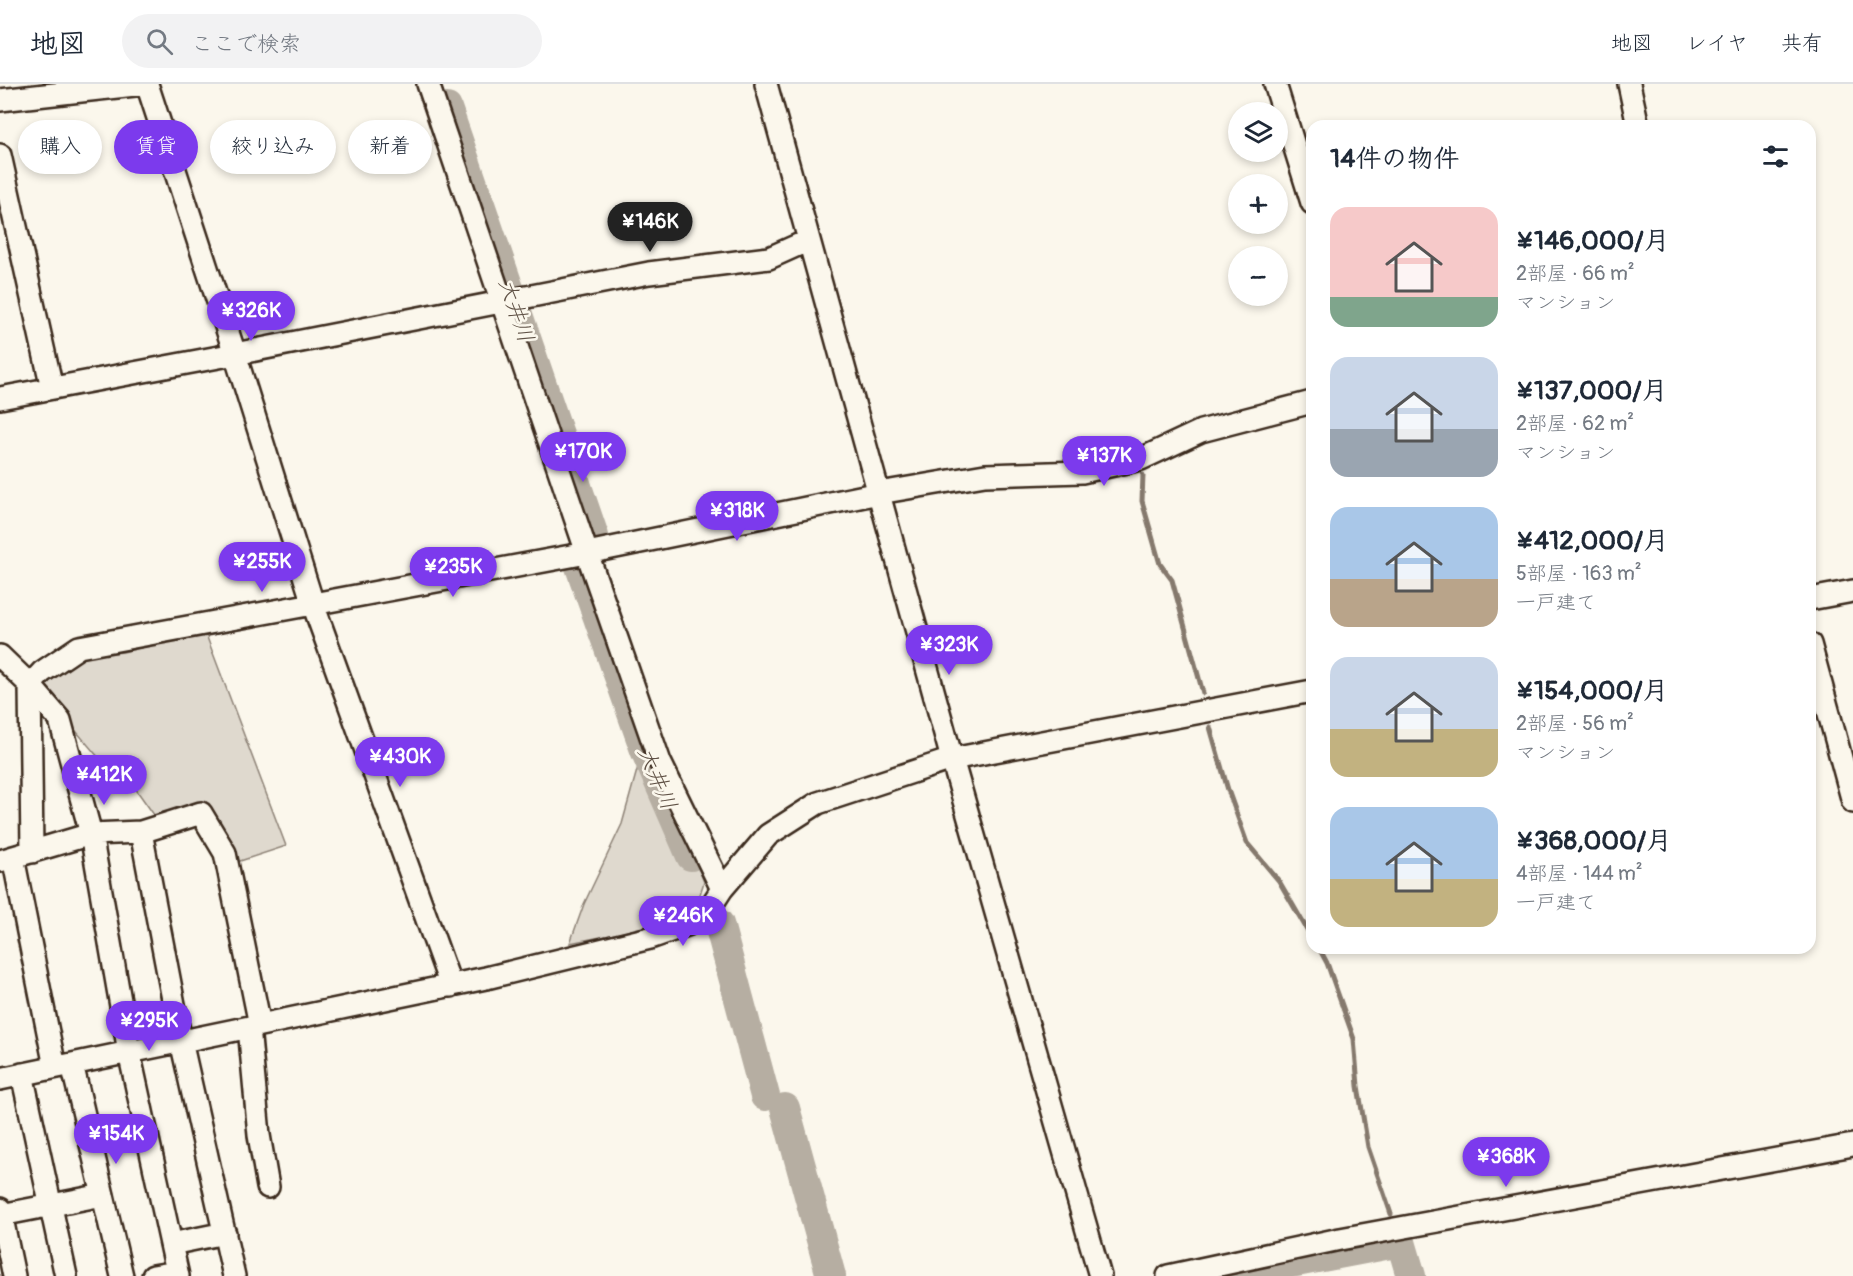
<!DOCTYPE html>
<html lang="ja">
<head>
<meta charset="utf-8">
<style>
  body { margin:0; font-family:Pangolin,"Klee One",sans-serif; background:#f2f2f3; color:#1f2937; height:100vh; display:flex; flex-direction:column; font-size:22px; white-space:nowrap }
  * { box-sizing:border-box; margin:0 }
  p { font-size:20px; color:#747a83 }
  .icon { flex:none; width:33px; height:33px; fill:none; stroke:currentColor; stroke-width:2; stroke-linecap:round; stroke-linejoin:round }
  .map { position:relative; flex:1; overflow:hidden }
  .details { position:absolute; left:1306px; top:36px; width:510px; height:834px; display:flex; flex-direction:column; background:#fff; border-radius:18px; box-shadow:0 3px 9px #0003 }
  .details>* { flex:none }
  .top-card { position:absolute; left:18px; top:36px; width:570px; height:54px; display:flex; gap:12px }
  .fabs { position:absolute; left:1228px; top:18px; display:grid; gap:12px }
  .fabs a { display:grid; place-items:center; width:60px; height:60px; border-radius:50%; background:#fff; box-shadow:0 3px 9px #0003; font-size:30px }
  .price { position:absolute; translate:-50% -51px; padding:0 14px; border-radius:21px; background:#7c3aed; color:#fff; font-size:20px; line-height:39px; filter:drop-shadow(0 2px 3px #0008) }
  .price::after { content:''; position:absolute; left:50%; top:36px; width:18px; height:14px; margin-left:-9px; background:inherit; clip-path:polygon(0 0,100% 0,50% 100%) }
  .price.active { background:#222; color:#fff }
  ul { padding:0; list-style:none }
  li { display:flex; align-items:center; gap:18px; height:150px; padding:0 24px }
  li span { display:grid; place-items:center; flex:none; width:168px; height:120px; border-radius:18px; color:#555 }
  li>.icon { margin-inline-start:auto }
  span .icon { width:72px; height:72px; fill:#fffc; stroke-width:1 }
  li b { font-size:26px }
  h2 { display:flex; justify-content:space-between; align-items:center; height:72px; padding:0 24px; font-size:26px }
  .chip { padding:0 21px; border-radius:27px; background:#fff; box-shadow:0 3px 9px #0003; font-size:21px; line-height:54px }
  .chip.active { background:#7c3aed; color:#fff }
  header { display:flex; align-items:center; gap:36px; box-sizing:border-box; height:84px; padding:0 30px; background:#fff; border-bottom:2px solid #e0e1e3 }
  header strong { font-size:28px }
  nav { display:flex; gap:33px; margin-inline-start:auto; font-size:21px }
  .search { width:420px; height:54px; background:#f2f2f3; display:flex; align-items:center; gap:15px; box-sizing:border-box; padding:0 21px; border-radius:33px; color:#747a83; font-size:22px }
  .map>svg:first-child { display:block }
  .green { fill:#dfd9ce; stroke:#8d8276; stroke-width:1.5 }
  .lines { fill:none; stroke-linecap:round; stroke-linejoin:round }
  .stream { stroke:#85796d; stroke-width:5 }
  .river { stroke:#b6aea2; stroke-width:30 }
  .minor-casing { stroke:#3b2a1e; stroke-width:26 }
  .minor { stroke:#fbf7ec; stroke-width:21 }
  .labels { text-anchor:middle; stroke-width:5; stroke-linejoin:round; paint-order:stroke }
  .water-label { font-size:22px; font-style:italic; fill:#605246; stroke:#fbf7ec }
</style>
</head>
<body>
<header>
<strong>地図</strong>
<div class="search"><svg class="icon" aria-label="search" viewBox="0 0 24 24"><circle cx="10" cy="10" r="6"/><path d="M15 15l6 6"/></svg>ここで検索</div>
<nav><a>地図</a><a>レイヤ</a><a>共有</a></nav>
</header>
<div class="map">
<svg width="1853" height="1192" viewBox="0 0 1853 1192">
  <rect width="100%" height="100%" fill="#fbf7ec"/>
  <filter id="ink" filterUnits="userSpaceOnUse"><feTurbulence type="fractalNoise" baseFrequency=".0167" numOctaves="2"/><feDisplacementMap in="SourceGraphic" scale="12" xChannelSelector="R" yChannelSelector="G"/><feConvolveMatrix kernelMatrix="1 2 1 2 8 2 1 2 1" color-interpolation-filters="sRGB"/></filter>
  <g filter="url(#ink)">
    <!-- green -->
    <path class="green" d="M205,548L286,762L237,778L200,718L159,738L121,684L111,688L41,606L59,582L81,572L123,568Z
      M647,678L682,756L683,764L695,776L704,798L697,819C661,844 613,850 570,859L584,820L622,740L639,679Z"/>
    <g class="lines">
      <!-- stream -->
      <path class="stream" d="M1143,391L1142,417L1160,480L1172,496L1203,609
        M1210,643L1228,706L1247,759L1279,797L1312,854
        M1319,864L1327,879L1354,955L1358,1002L1368,1063L1391,1130"/>
      <!-- river -->
      <path class="river" d="M447,24L594,452
        M579,480L645,666L691,772
        M719,840L765,1012
        M785,1024L831,1192
        M1223,1192L1401,1158L1411,1192"/>
      <!-- minor casing -->
      <g class="minor-casing">
        <path id="minor" d="M428,0L587,469L660,678L722,805
          M766,0L952,675L1100,1192
          M1275,0L1312,119
          M1629,0L1638,42
          M0,16L144,0
          M0,71L52,304
          M0,314L235,270L147,0
          M1810,515L1853,507
          M1810,560L1853,718
          M0,572L30,601L42,588L79,563L313,520L235,270L649,189L769,174L809,156
          M30,601L32,768
          M141,748L201,729L225,769L260,941
          M13,773L55,983
          M0,777L91,750L60,636L30,601
          M451,902L313,520L587,469L879,409L985,391L1082,388L1141,375L1201,347L1312,318
          M249,943L259,1051L268,1103
          M72,980L122,1192
          M22,990L66,1192
          M0,995L486,894L650,854L687,841L711,822L722,805L768,751L818,719L952,675L1312,607
          M0,1125L14,1192
          M1,1131L103,1111
          M171,1160L225,1149
          M153,1192L177,1188
          M178,1192L129,968L91,750L141,748L181,957L234,1192
          M1168,1192L1340,1155L1853,1061"/>
      </g>
      <!-- minor -->
      <use href="#minor" class="minor"/>
    </g>
  </g>
  <g class="labels">
    <!-- water labels -->
    <g class="water-label">
      <text transform="translate(517 226) rotate(71)" y="8">大井川</text>
      <text transform="translate(658 694) rotate(67)" y="8">大井川</text>
    </g>
  </g>
</svg>
<div class="fabs">
<a><svg class="icon" aria-label="layers" viewBox="0 0 24 24"><path d="M12 4l9 5-9 5-9-5zM3 14l9 5 9-5"/></svg></a>
<a>+</a>
<a>−</a>
</div>
<b class="price active" style="left:650px;top:169px">¥146K</b>
<b class="price" style="left:251px;top:258px">¥326K</b>
<b class="price" style="left:583px;top:399px">¥170K</b>
<b class="price" style="left:1104px;top:403px">¥137K</b>
<b class="price" style="left:737px;top:458px">¥318K</b>
<b class="price" style="left:262px;top:509px">¥255K</b>
<b class="price" style="left:453px;top:514px">¥235K</b>
<b class="price" style="left:949px;top:592px">¥323K</b>
<b class="price" style="left:400px;top:704px">¥430K</b>
<b class="price" style="left:104px;top:722px">¥412K</b>
<b class="price" style="left:683px;top:863px">¥246K</b>
<b class="price" style="left:149px;top:968px">¥295K</b>
<b class="price" style="left:116px;top:1081px">¥154K</b>
<b class="price" style="left:1506px;top:1104px">¥368K</b>
<div class="top-card">
<a class="chip">購入</a>
<a class="chip active">賃貸</a>
<a class="chip">絞り込み</a>
<a class="chip">新着</a>
</div>
<section class="details">
<h2>14件の物件<svg class="icon" aria-label="filters" viewBox="0 0 24 24"><path d="M4 7h16M4 17h16"/><circle cx="9" cy="7" r="2"/><circle cx="15" cy="17" r="2"/></svg></h2>
<ul>
<li><span style="background:linear-gradient(#f6c9c9 75%,#7fa58c 0)"><svg class="icon" aria-label="home" viewBox="0 0 24 24"><path d="M3 11l9-7 9 7M6 9v11h12V9"/></svg></span><div><b>¥146,000/月</b><p>2部屋 · 66 m²</p><p>マンション</p></div></li>
<li><span style="background:linear-gradient(#c9d6e8 60%,#9aa5b1 0)"><svg class="icon" aria-label="home" viewBox="0 0 24 24"><path d="M3 11l9-7 9 7M6 9v11h12V9"/></svg></span><div><b>¥137,000/月</b><p>2部屋 · 62 m²</p><p>マンション</p></div></li>
<li><span style="background:linear-gradient(#a9c7e8 60%,#b9a48a 0)"><svg class="icon" aria-label="home" viewBox="0 0 24 24"><path d="M3 11l9-7 9 7M6 9v11h12V9"/></svg></span><div><b>¥412,000/月</b><p>5部屋 · 163 m²</p><p>一戸建て</p></div></li>
<li><span style="background:linear-gradient(#c9d6e8 60%,#c2b280 0)"><svg class="icon" aria-label="home" viewBox="0 0 24 24"><path d="M3 11l9-7 9 7M6 9v11h12V9"/></svg></span><div><b>¥154,000/月</b><p>2部屋 · 56 m²</p><p>マンション</p></div></li>
<li><span style="background:linear-gradient(#a9c7e8 60%,#c2b280 0)"><svg class="icon" aria-label="home" viewBox="0 0 24 24"><path d="M3 11l9-7 9 7M6 9v11h12V9"/></svg></span><div><b>¥368,000/月</b><p>4部屋 · 144 m²</p><p>一戸建て</p></div></li>
</ul>
</section>
</div>
</body>
</html>
